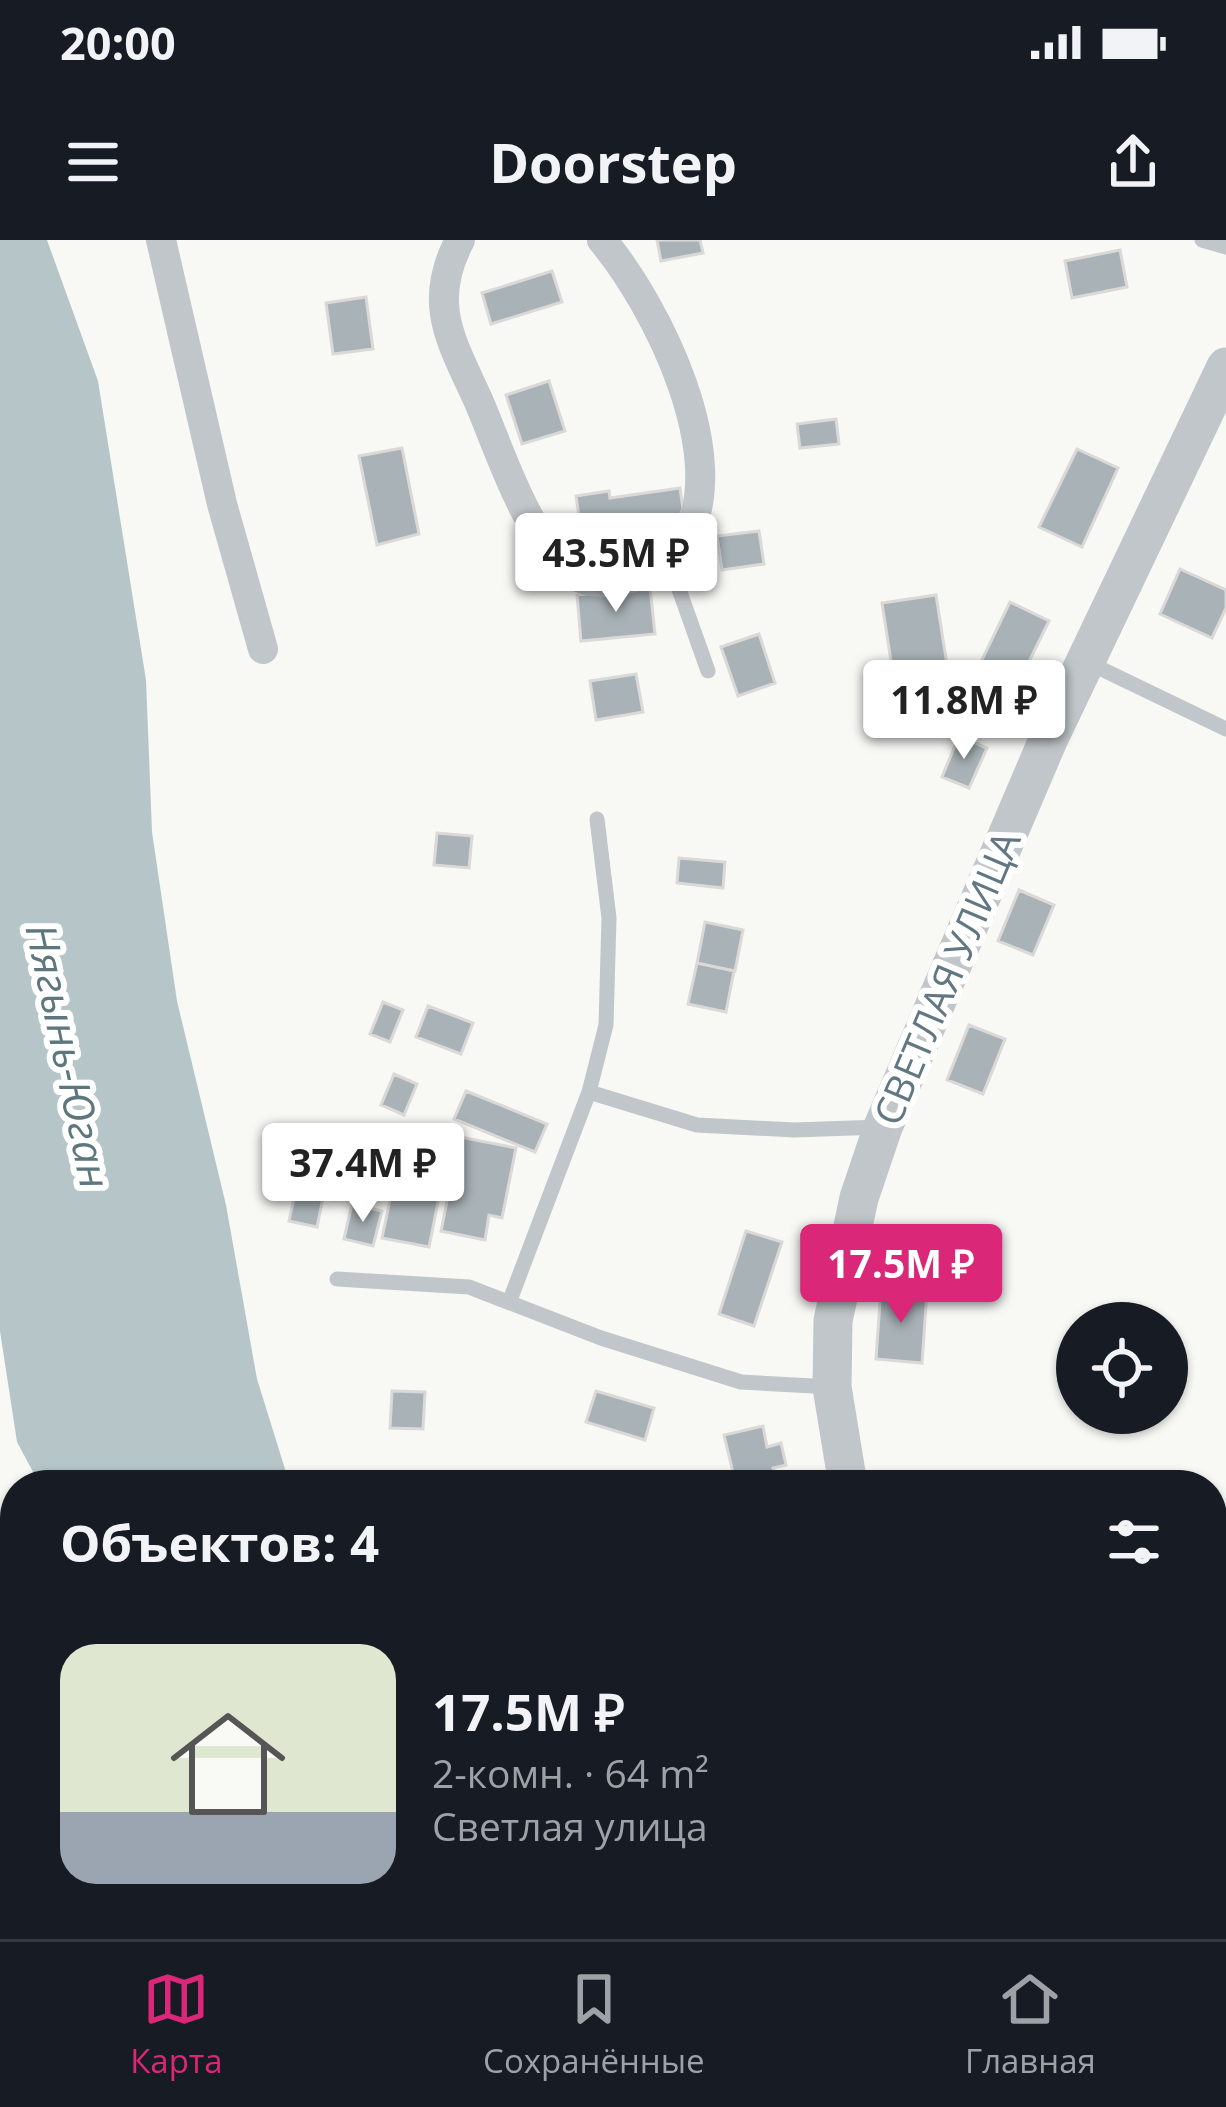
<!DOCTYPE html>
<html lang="ru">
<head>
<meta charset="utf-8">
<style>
  body { margin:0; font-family:"Open Sans",sans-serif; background:#20242c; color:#f1f3f6; height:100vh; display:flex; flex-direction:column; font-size:45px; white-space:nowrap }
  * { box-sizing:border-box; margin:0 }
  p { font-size:39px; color:#9ea1a6 }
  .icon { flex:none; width:66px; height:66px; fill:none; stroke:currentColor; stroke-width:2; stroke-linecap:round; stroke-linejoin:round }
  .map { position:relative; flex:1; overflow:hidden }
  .panel { position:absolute; left:0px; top:1230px; width:1227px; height:471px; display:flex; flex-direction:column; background:#171b24; border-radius:48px 48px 0 0; box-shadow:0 3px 9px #0004 }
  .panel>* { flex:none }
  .tools { position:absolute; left:1056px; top:1062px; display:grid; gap:24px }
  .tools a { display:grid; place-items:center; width:132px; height:132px; border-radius:50%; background:#171b24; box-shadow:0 3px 9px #0004; font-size:60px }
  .price { position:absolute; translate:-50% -102px; padding:0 27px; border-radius:12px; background:#fff; color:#222; font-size:39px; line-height:78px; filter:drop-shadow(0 3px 6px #0008) }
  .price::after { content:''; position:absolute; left:50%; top:72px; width:36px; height:27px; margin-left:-18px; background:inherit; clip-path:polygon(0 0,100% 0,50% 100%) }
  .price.current { background:#db2777; color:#fff }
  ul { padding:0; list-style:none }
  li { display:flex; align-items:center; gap:36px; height:300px; padding:0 60px }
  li+li { border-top:3px solid #363941 }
  li span { display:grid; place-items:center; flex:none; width:336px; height:240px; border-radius:36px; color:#555 }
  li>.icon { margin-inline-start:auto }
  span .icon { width:144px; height:144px; fill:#fffc; stroke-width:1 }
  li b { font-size:51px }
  h2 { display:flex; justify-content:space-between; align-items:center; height:144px; padding:0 60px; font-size:51px }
  .status { display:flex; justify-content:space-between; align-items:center; height:84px; padding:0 60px; background:#171b24; direction:ltr }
  .status svg { height:33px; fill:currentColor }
  header { display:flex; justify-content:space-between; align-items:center; height:156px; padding:0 60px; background:#171b24; font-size:54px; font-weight:700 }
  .menu { display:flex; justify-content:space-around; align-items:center; height:168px; border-top:3px solid #363941; background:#171b24; font-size:33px; color:#9ea1a6 }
  .menu a { display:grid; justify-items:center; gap:6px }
  .menu .current { color:#db2777 }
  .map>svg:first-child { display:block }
  .water { fill:#b6c6c8 }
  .building { fill:#a8b2b7; stroke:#dad9d7; stroke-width:3 }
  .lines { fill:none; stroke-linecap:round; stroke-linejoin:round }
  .service { stroke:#c0c6c9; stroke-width:15 }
  .minor { stroke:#c0c6c9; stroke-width:30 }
  .tertiary { stroke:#c0c6c9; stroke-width:39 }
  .labels { text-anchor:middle; stroke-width:12; stroke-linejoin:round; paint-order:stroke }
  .street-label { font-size:39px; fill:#627781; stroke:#fff }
  .water-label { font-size:42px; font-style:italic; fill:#5d777c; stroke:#fff }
</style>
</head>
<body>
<div class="status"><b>20:00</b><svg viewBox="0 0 49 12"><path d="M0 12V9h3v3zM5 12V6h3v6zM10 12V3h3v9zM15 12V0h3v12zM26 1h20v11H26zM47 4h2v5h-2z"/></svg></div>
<header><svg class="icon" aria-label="menu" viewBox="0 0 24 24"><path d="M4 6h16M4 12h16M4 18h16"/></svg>Doorstep<svg class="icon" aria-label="share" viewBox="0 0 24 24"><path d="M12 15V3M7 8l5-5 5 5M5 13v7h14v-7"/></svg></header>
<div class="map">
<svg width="1226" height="1699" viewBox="0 0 1226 1699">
  <rect width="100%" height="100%" fill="#f8f8f5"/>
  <!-- water -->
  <path class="water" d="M0,0H47L98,141L146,440L152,592L177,761L226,965L257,1139L290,1245H40L17,1202L0,1091Z
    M15,1671V1686H196L189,1699H0Z"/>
  <!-- building -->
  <path class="building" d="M657,0H700L703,13L661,21Z
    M1120,10L1127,47L1072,58L1065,21Z
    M552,31L562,62L491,84L482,53Z
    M366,57L373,109L333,114L326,63Z
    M549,141L565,191L522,204L506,155Z
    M836,179L839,204L800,208L797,184Z
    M402,208L419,294L377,305L359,216Z
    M1077,209L1118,228L1082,307L1039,287Z
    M680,248L683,269L661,314L586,325L576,256L609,251L610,258Z
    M759,291L764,324L722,330L717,296Z
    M1180,329L1226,350V368L1212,398L1160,374Z
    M650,348L655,394L581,401L577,355Z
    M936,355L947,425L893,434L882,363Z
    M1010,362L1049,381L1015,450L976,432Z
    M759,394L775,443L738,456L721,407Z
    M636,434L643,472L596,480L590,441Z
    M959,496L987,508L969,548L942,537Z
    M437,593L472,596L469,628L434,625Z
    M679,618L725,622L723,648L677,643Z
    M1019,650L1054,665L1033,715L998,701Z
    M705,682L743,690L735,731L697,723Z
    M697,723L734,731L726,772L688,764Z
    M383,762L403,770L390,802L370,794Z
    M428,766L473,783L461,814L416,797Z
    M969,785L1005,799L983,854L947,840Z
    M394,834L417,844L404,875L381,865Z
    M466,851L547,884L535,912L454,879Z
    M460,897L516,908L502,978L489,975L485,1000L441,991Z
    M401,907L447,917L429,1007L382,998Z
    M302,921L344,930L337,960L323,958L317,987L289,981Z
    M352,964L382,971L373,1006L344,999Z
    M746,991L782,1002L754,1086L719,1074Z
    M881,1048L927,1052L922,1123L876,1119Z
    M392,1151L425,1152L423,1189L390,1188Z
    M596,1151L654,1168L645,1200L586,1182Z
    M763,1186L767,1207L781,1203L786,1225L773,1228L777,1245H736L724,1195Z"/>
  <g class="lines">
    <!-- service -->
    <path class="service" d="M1202,0L1226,7
      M670,324L708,431
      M1087,422L1226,489
      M589,852L697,885L794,890L881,887
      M337,1039L469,1047L601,1098L741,1142L832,1147
      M510,1060L589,852L606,785L609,678L597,579
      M998,1699L1012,1686"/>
    <!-- minor -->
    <path class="minor" d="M161,0L222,264L263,409
      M460,0C426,64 452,102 479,162C501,214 525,291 568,330C585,346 616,344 637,336C646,333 663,330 671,323C676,319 681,306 685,300C733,218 657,66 602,0"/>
    <!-- tertiary -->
    <path class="tertiary" d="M848,1245L832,1147L833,1081L859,958L883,887L1048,500L1226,127
      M1029,1686L1033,1699"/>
  </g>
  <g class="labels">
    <!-- street labels -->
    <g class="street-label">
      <text transform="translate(947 738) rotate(-67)" y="14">СВЕТЛАЯ УЛИЦА</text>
    </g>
    <!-- water labels -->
    <g class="water-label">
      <text transform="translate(68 816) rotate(78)" y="15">Нягынь-Юган</text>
    </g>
  </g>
</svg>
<div class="tools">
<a><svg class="icon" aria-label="locate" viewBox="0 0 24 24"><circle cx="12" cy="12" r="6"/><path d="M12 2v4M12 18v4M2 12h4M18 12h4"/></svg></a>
</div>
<b class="price" style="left:616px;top:375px">43.5M ₽</b>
<b class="price" style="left:964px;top:522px">11.8M ₽</b>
<b class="price" style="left:363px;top:985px">37.4M ₽</b>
<b class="price current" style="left:901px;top:1086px">17.5M ₽</b>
<section class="panel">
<h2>Объектов: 4<svg class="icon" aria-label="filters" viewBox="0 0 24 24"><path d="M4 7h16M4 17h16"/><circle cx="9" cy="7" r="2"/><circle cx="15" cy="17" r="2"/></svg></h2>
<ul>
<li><span style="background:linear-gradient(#dfe7d0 70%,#9aa5b1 0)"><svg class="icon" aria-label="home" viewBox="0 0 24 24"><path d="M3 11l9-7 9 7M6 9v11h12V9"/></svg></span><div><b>17.5M ₽</b><p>2-комн. · 64 m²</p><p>Светлая улица</p></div></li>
</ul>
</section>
</div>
<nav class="menu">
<a class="current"><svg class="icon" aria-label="map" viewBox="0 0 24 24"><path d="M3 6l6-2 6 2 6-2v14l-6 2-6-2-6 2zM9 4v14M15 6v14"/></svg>Карта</a>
<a><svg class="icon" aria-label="saved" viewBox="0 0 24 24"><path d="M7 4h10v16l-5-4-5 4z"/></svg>Сохранённые</a>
<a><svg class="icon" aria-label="home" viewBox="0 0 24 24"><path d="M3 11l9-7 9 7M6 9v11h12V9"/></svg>Главная</a>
</nav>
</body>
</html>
